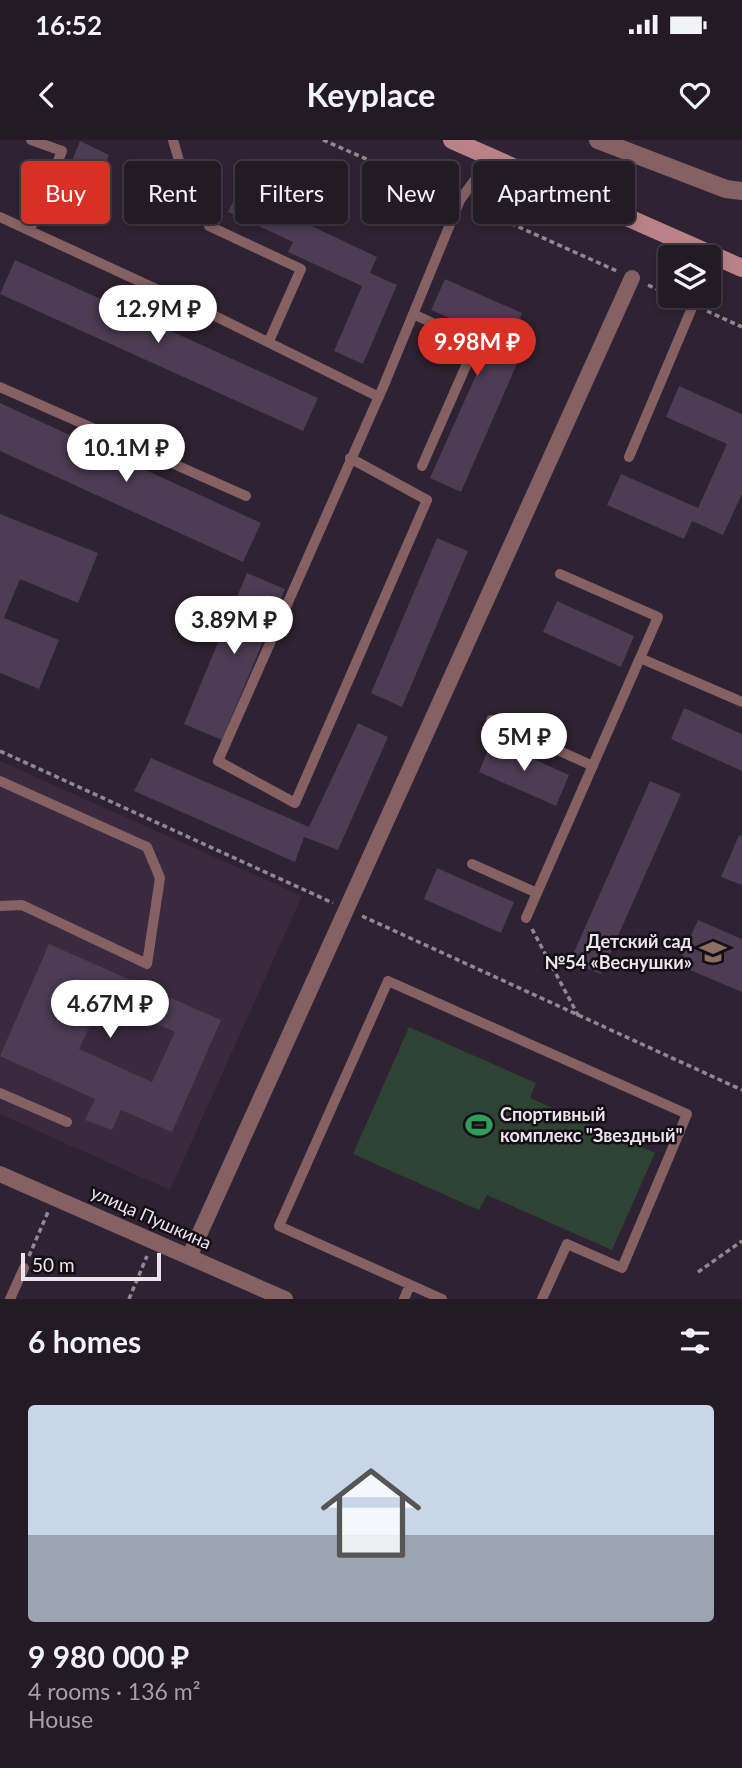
<!DOCTYPE html>
<html lang="en">
<head>
<meta charset="utf-8">
<style>
  body { margin:0; font-family:Lato,sans-serif; background:#2b232e; color:#f1f3f6; height:100vh; display:flex; flex-direction:column; font-size:26px; white-space:nowrap }
  * { box-sizing:border-box; margin:0 }
  p { font-size:23px; color:#a3a1a7 }
  .icon { flex:none; width:38px; height:38px; fill:none; stroke:currentColor; stroke-width:2; stroke-linecap:round; stroke-linejoin:round }
  .map { position:relative; height:1159px; overflow:hidden }
  .drawer { display:flex; flex-direction:column; background:#231a26; flex:1 }
  .drawer>* { flex:none }
  .guide { position:absolute; left:21px; top:21px; width:700px; height:63px; display:flex; gap:14px }
  .buttons { position:absolute; left:658px; top:105px; display:grid; gap:14px }
  .buttons a { display:grid; place-items:center; width:63px; height:63px; border-radius:7px; background:#231a26; box-shadow:0 4px 10px #0003,0 0 0 2px #403843; font-size:35px }
  .scale { position:absolute; left:21px; bottom:18px; width:140px; box-sizing:border-box; padding-left:7px; border:4px solid #ebe3ed; border-top:0; font-size:19px; line-height:24px; white-space:nowrap; color:#ebe3ed; -webkit-text-stroke:5px #140e15; paint-order:stroke }
  .price { position:absolute; translate:-50% -60px; padding:0 16px; border-radius:24px; background:#fff; color:#222; font-size:23px; line-height:46px; filter:drop-shadow(0 2px 4px #0008) }
  .price::after { content:''; position:absolute; left:50%; top:42px; width:21px; height:16px; margin-left:-10px; background:inherit; clip-path:polygon(0 0,100% 0,50% 100%) }
  .price.on { background:#d93025; color:#fff }
  ul { padding:0; list-style:none }
  li { display:grid; align-content:center; gap:14px; height:371px; padding:0 28px }
  li span { display:grid; place-items:center; height:217px; border-radius:7px; color:#555 }
  li>.icon { margin-inline-start:auto }
  span .icon { width:126px; height:126px; fill:#fffc; stroke-width:1 }
  li b { font-size:30px }
  h2 { display:flex; justify-content:space-between; align-items:center; height:84px; padding:0 28px; font-size:30px }
  .chip { padding:0 24px; border-radius:7px; background:#231a26; box-shadow:0 4px 10px #0003,0 0 0 2px #403843; font-size:24px; line-height:63px }
  .chip.on { background:#d93025; color:#fff }
  .status { display:flex; justify-content:space-between; align-items:center; height:49px; padding:0 35px; background:#231a26; direction:ltr }
  .status svg { height:19px; fill:currentColor }
  header { display:flex; justify-content:space-between; align-items:center; height:91px; padding:0 28px; background:#231a26; font-size:32px; font-weight:700 }
  .map>svg:first-child { display:block }
  .built { fill:#3b2a3f }
  .green { fill:#2f4334 }
  .building { fill:#4c3c54; fill-rule:evenodd }
  .lines { fill:none; stroke-linecap:round; stroke-linejoin:round }
  .path { stroke:#928895; stroke-width:3.5; stroke-dasharray:5 3.5; stroke-linecap:butt }
  .service { stroke:#856164; stroke-width:10 }
  .pedestrian { stroke:#856164; stroke-width:16 }
  .minor { stroke:#856164; stroke-width:18 }
  .secondary { stroke:#ba8186; stroke-width:18 }
  .labels { text-anchor:middle; stroke-width:5; stroke-linejoin:round; paint-order:stroke }
  .poi-label { font-size:18px; font-weight:bold; fill:#ebe3ed; stroke:#140e15; text-anchor:end }
  .street-label { font-size:18px; fill:#ebe3ed; stroke:#140e15 }
</style>
</head>
<body>
<div class="status"><b>16:52</b><svg viewBox="0 0 49 12"><path d="M0 12V9h3v3zM5 12V6h3v6zM10 12V3h3v9zM15 12V0h3v12zM26 1h20v11H26zM47 4h2v5h-2z"/></svg></div>
<header><svg class="icon" aria-label="back" viewBox="0 0 24 24"><path d="M15 5l-7 7 7 7"/></svg>Keyplace<svg class="icon" aria-label="heart" viewBox="0 0 24 24"><path d="M12 20l-8-8c-3-5 5-10 8-4 3-6 11-1 8 4z"/></svg></header>
<div class="map">
<svg width="742" height="1159" viewBox="0 0 742 1159">
  <rect width="100%" height="100%" fill="#2f2232"/>
  <!-- built -->
  <path class="built" d="M0,621L302,756L170,1050L0,974Z"/>
  <!-- green -->
  <path class="green" d="M409,887L536,943L530,958L655,1013L612,1110L487,1055L479,1070L353,1014Z"/>
  <!-- building -->
  <path class="building" d="M80,1L109,15L80,85L51,73Z
    M242,43L307,73L303,82L377,117L370,133L397,145L363,224L334,211L362,146L288,112L293,102L228,72Z
    M15,120L318,258L303,291L0,154Z
    M445,139L522,173L509,204L523,210L461,352L430,338L493,197L431,170Z
    M679,246L742,274V354L723,395L692,381L684,399L607,365L621,334L698,368L727,304L666,277Z
    M0,263L261,383L243,422L0,311Z
    M0,374L98,413L78,463L20,439L4,478L59,500L39,549L0,533Z
    M437,398L468,411L402,567L371,553Z
    M247,433L285,449L222,600L184,584Z
    M557,461L634,496L621,527L543,492Z
    M684,568L742,594V631L671,599Z
    M358,583L388,597L338,710L304,697L295,722L134,651L151,618L309,687Z
    M492,600L569,635L556,666L479,632Z
    M650,641L681,654L601,834L570,821Z
    M739,695L742,697V745L721,737Z
    M437,728L514,762L501,793L424,759Z
    M698,780L742,799V852L678,825Z
    M49,804L221,880L172,992L121,970L112,990L85,980L95,959L0,916ZM102,859L175,892L152,942L79,909Z"/>
  <g class="lines">
    <!-- path -->
    <path class="path" d="M323,0L446,54
      M472,66L619,132
      M648,145L670,155
      M707,171L742,187
      M0,611L333,763
      M362,776L742,950
      M532,789L579,877
      M29,1116L48,1072
      M698,1132L742,1101
      M129,1159L147,1116"/>
    <!-- service -->
    <path class="service" d="M173,0L182,31
      M0,77L217,177L379,257
      M209,86L301,129L269,201
      M30,90L62,11L31,0
      M709,129L714,116
      M413,174L476,203L422,326
      M0,247L246,356
      M629,317L697,156
      M350,318L427,360L295,663L218,621L384,245L460,60L490,19
      M640,518L742,562
      M491,580L593,626
      M0,641L147,707L160,738L147,824L22,765L0,766
      M472,724L537,753
      M526,778L658,477L560,434
      M0,953L67,982
      M10,1159L24,1128
      M404,1159L410,1145
      M442,1159L279,1086L388,841L687,974L622,1128L567,1104L542,1159"/>
    <!-- pedestrian -->
    <path class="pedestrian" d="M0,1034L285,1159
      M189,1117L632,138"/>
    <!-- minor -->
    <path class="minor" d="M598,0L726,49L742,51"/>
    <!-- secondary -->
    <path class="secondary" d="M452,0L742,128"/>
  </g>
  <!-- icons -->
  <defs>
    <g id="school-bare" transform="scale(2.1)"><path d="M0-5L7-2L0 1L-7-2ZM-4 1L0 2.5L4 1V4Q0 6-4 4Z" fill="#8d6e63" stroke="#140e15" stroke-width="2.5" paint-order="stroke"/></g>
    <g id="stadium-bare" transform="scale(2.1)"><path d="M0-5a6.5 5 0 1 0 0 10a6.5 5 0 1 0 0-10ZM-3.5-1.8h7v3.6h-7Z" fill="#2e9e5b" stroke="#140e15" stroke-width="2.5" paint-order="stroke"/></g>
  </defs>
  <g fill-rule="evenodd">
    <use href="#school-bare" x="713" y="812"/>
    <use href="#stadium-bare" x="479" y="985"/>
  </g>
  <g class="labels">
    <!-- poi labels -->
    <g class="poi-label">
      <text x="692" y="808">Детский сад<tspan x="692" dy="21">№54 «Веснушки»</tspan></text>
      <text x="500" y="981" text-anchor="start">Спортивный<tspan x="500" dy="21">комплекс "Звездный"</tspan></text>
    </g>
    <!-- street labels -->
    <g class="street-label">
      <text transform="translate(151 1078) rotate(24)" y="6">улица Пушкина</text>
    </g>
  </g>
</svg>
<div class="buttons">
<a><svg class="icon" aria-label="layers" viewBox="0 0 24 24"><path d="M12 4l9 5-9 5-9-5zM3 14l9 5 9-5"/></svg></a>
</div>
<div class="scale">50 m</div>
<b class="price" style="left:158px;top:205px">12.9M ₽</b>
<b class="price on" style="left:477px;top:238px">9.98M ₽</b>
<b class="price" style="left:126px;top:344px">10.1M ₽</b>
<b class="price" style="left:234px;top:516px">3.89M ₽</b>
<b class="price" style="left:524px;top:633px">5M ₽</b>
<b class="price" style="left:110px;top:900px">4.67M ₽</b>
<div class="guide">
<a class="chip on">Buy</a>
<a class="chip">Rent</a>
<a class="chip">Filters</a>
<a class="chip">New</a>
<a class="chip">Apartment</a>
</div>
</div>
<section class="drawer">
<h2>6 homes<svg class="icon" aria-label="filters" viewBox="0 0 24 24"><path d="M4 7h16M4 17h16"/><circle cx="9" cy="7" r="2"/><circle cx="15" cy="17" r="2"/></svg></h2>
<ul>
<li><span style="background:linear-gradient(#c9d6e8 60%,#9aa5b1 0)"><svg class="icon" aria-label="home" viewBox="0 0 24 24"><path d="M3 11l9-7 9 7M6 9v11h12V9"/></svg></span><div><b>9 980 000 ₽</b><p>4 rooms · 136 m²</p><p>House</p></div></li>
</ul>
</section>
</body>
</html>
